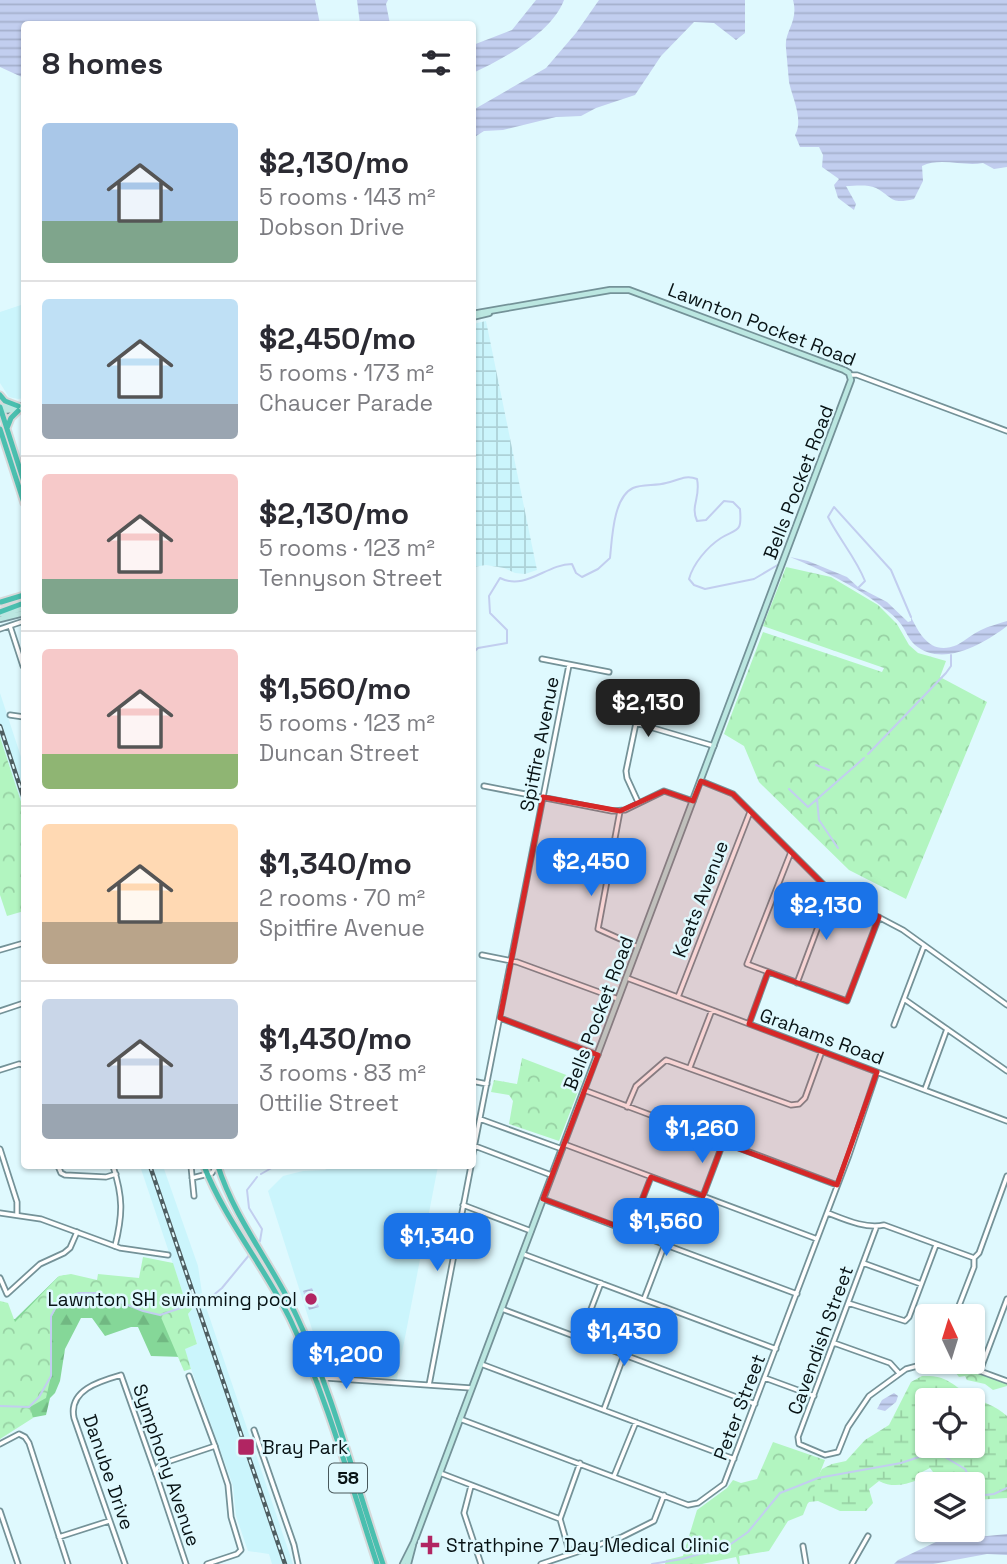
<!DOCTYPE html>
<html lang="en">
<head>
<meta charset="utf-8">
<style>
  body { margin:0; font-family:"Space Grotesk",sans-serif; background:#f7f7f7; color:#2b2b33; height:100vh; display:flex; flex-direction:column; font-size:26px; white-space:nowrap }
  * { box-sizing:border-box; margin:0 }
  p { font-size:23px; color:#7c7c81 }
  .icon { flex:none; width:38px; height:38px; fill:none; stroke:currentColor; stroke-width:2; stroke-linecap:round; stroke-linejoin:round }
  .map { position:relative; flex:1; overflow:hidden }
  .details { position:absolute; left:21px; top:21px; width:455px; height:1148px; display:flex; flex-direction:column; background:#fff; border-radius:7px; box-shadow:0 2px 5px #0004 }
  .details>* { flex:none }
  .needle { width:46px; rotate:356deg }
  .buttons { position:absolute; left:915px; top:1304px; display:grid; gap:14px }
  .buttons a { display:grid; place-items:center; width:70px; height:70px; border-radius:7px; background:#fff; box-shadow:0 2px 5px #0004; font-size:35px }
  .price { position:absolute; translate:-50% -60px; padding:0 16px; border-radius:14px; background:#1a73e8; color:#fff; font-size:23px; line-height:46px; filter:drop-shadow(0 2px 4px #0008) }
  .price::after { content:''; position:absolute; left:50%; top:42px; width:21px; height:16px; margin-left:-10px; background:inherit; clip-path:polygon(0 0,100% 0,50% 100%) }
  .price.on { background:#222; color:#fff }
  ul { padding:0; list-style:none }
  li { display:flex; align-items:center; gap:21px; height:175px; padding:0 21px }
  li+li { border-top:2px solid #e1e1e2 }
  li span { display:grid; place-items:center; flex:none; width:196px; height:140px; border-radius:7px; color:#555 }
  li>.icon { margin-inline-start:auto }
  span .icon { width:84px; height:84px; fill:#fffc; stroke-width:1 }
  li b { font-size:30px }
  h2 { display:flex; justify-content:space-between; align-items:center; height:84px; padding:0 21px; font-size:30px }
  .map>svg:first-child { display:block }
  .built { fill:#cbf5fc }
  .industrial { fill:url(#industrial-grid) }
  .forest { fill:url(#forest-firs) }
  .wetland { fill:url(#wetland-marsh); fill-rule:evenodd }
  .park { fill:url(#park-crowns) }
  .water { fill:url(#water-rules) }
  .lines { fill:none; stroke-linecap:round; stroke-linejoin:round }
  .stream { stroke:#c2ceef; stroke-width:2 }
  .minor-casing { stroke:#749298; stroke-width:7 }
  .tertiary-casing { stroke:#749298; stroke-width:7 }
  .secondary-casing { stroke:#749298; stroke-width:8 }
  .trunk-casing { stroke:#d7d9da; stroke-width:9 }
  .minor { stroke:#fff; stroke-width:3.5 }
  .tertiary { stroke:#fff; stroke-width:3.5 }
  .secondary { stroke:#bbe7e1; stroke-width:4.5 }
  .trunk { stroke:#4abfaf; stroke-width:5 }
  .rail-casing { stroke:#4e5e61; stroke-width:4.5 }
  .rail { stroke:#dff9fe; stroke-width:2; stroke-dasharray:5; stroke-linecap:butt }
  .marked { fill:#d62828; fill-opacity:0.2; stroke:#d62828; stroke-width:5; stroke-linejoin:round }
  .poi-dot { fill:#b12562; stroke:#dff9fe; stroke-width:2.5 }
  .labels { text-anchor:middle; stroke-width:5; stroke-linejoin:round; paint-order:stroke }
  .shield { fill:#dff9fe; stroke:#48585b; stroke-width:2 }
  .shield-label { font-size:18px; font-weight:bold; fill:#081315 }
  .street-label { font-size:19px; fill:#081315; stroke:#dff9fe }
  .poi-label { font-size:19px; fill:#081315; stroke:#dff9fe; text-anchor:start }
</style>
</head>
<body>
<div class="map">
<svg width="1007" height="1564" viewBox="0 0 1007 1564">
  <defs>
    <pattern id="industrial-grid" width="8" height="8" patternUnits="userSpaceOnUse" patternTransform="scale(1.75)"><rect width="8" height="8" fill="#cbf5fc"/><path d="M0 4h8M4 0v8" fill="none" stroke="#add1d7"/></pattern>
    <pattern id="forest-firs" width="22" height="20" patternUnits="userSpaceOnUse" patternTransform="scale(1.75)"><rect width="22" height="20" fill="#85d798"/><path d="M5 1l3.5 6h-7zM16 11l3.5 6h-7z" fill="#71b882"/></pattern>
    <pattern id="wetland-marsh" width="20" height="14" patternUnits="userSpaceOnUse" patternTransform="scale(1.75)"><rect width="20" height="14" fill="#b2f5c0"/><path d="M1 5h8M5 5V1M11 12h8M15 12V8" fill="none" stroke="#98d1a4"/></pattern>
    <pattern id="park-crowns" width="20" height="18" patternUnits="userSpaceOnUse" patternTransform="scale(1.75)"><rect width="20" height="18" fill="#b2f5c0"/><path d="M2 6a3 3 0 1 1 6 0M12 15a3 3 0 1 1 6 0" fill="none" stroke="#98d1a4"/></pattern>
    <pattern id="water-rules" width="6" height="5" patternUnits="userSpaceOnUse" patternTransform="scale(1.75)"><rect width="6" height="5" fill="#c2ceef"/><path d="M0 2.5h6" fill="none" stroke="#a5b0cc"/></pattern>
  </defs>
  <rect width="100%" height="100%" fill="#dff9fe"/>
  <!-- built -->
  <path class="built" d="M24,304V398L18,399L9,397L0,383V312Z
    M0,693L24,766V811L0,737Z
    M140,1166H163L198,1266L202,1293L198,1297L201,1305L206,1307L293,1564H272L269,1554L248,1551L236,1516L233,1486L184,1349L197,1344L188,1314L192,1308L189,1299L184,1297Z
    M331,1166H438L397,1379L325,1370L268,1191L283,1176L303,1171L325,1170Z"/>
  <!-- industrial -->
  <path class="industrial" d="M486,321L537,570L525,574L515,573L504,568L486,565L473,567V324Z"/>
  <!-- forest -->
  <path class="forest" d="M66,1275L183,1306L181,1349L183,1357L151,1356L138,1327H131L105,1336L92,1318H81L65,1349L60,1381L55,1393L50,1398L46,1415L30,1418L0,1414V1306L9,1319H15L58,1277Z"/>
  <!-- wetland -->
  <path class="wetland" d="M922,1376C946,1375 950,1383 968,1394C981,1402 995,1405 1007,1416V1498L975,1500L973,1495V1484H942L930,1468L922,1472L918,1480C903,1485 893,1488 879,1481L869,1489L873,1503L866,1511H840L818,1501L809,1502L797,1512L822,1469L832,1464L846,1461L865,1440L889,1425L911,1382ZM928,1400H973V1446H928Z"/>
  <!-- park -->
  <path class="park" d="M786,567L831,577L878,605L897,624L909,645L918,653L946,661L940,677L987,702L906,899L849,870L759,782L744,746L724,734L763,632L882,672L884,668L763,626Z
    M0,737L24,811V911L7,916L0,895Z
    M522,1058L582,1081L559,1141L509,1124L513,1101L509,1095L491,1092L494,1080L517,1084Z
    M143,1257L173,1263L184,1297L189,1299L192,1309L188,1314L197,1344L185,1349L191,1369L184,1371L160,1315L143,1311L97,1293H79L60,1300L52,1316L51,1376L46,1398L30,1407L33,1418L0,1439V1301L8,1303L15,1322L59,1276L71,1274L97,1280L98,1274L139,1278Z
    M939,1362H951L1007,1383V1386L993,1390L985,1384L967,1380L965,1376L959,1377L952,1368L943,1371L938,1370Z
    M773,1442L825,1460L803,1515L788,1521L769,1551L739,1556L740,1564H738L736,1557L702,1564H665L666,1560L683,1556L697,1510L727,1488L733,1480L741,1483L757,1479Z"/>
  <!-- water -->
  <path class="water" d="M0,0H315L320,24H24V78L0,67Z
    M357,0H388L386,4L390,24H360Z
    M536,0H564C551,34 504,58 473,73V45L512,30Z
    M599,0H745V33L736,40L714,23L694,22L661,56L635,95L596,108L581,116L556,117L503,130L484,131L473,138V110L546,68L576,33Z
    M793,0H1007V167L994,169L983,163C964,167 941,157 922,166L923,181L914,199C890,205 893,197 876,188C867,184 855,186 846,186L856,204L854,210L838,198L834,185L839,179L822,167L823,155L819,147H800L795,135C804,120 792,97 789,82C788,71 787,59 786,48C784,31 799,22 793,0Z
    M790,557L808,561L847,577L858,587L887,602L908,622L911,621V617C920,635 931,656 957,645C965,641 972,634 981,630C989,626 998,624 1007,621V626C984,644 942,668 915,645C908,639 906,630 900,623C895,616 886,610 880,605C854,585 820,569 790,557Z
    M312,1288L319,1307L309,1310L303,1291Z
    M894,1393L898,1396L896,1402L885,1411L877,1409L882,1400Z
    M1007,1534V1555L987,1554L933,1564H894L898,1560L938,1541Z"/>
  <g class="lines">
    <!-- stream -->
    <path class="stream" d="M858,588L865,581C856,558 839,539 828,517L834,507L891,570L911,617
      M472,654L478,648L507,643V630L490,613L489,596L500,578C526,591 546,564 572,564L576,573L582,577L598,569L610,558C612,540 613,497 633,488C642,484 656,486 666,483C677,481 685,474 697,479C701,498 690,505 697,521L706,520L724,501L733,502L740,509C742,533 738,528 721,538C707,547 693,564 689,579L694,585L705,589L754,579L781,563
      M868,754L946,673L951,666V655
      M816,765L829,770
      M789,789L808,807L864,758
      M817,799L819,820L838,848
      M261,1174L275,1166H280
      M253,1249L260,1241L262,1229L249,1208L247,1190L257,1177
      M0,1406L29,1407L39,1397L51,1376V1316L60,1300L79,1293H97L143,1311L160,1315L210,1298L222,1288L250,1254
      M652,1564L682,1559L728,1546L748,1532L780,1493L793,1488L818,1478L901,1463L925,1455L945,1457L965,1469L973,1484L985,1495L994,1494L1007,1488"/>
    <!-- minor casing -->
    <g class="minor-casing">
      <path id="minor" d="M850,375H857L1007,431
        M10,626L23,666
        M0,629L24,621
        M542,659L609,672
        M10,715L24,717
        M701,781L733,794L831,892L903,930L1007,1005
        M484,786L612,811L625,810L664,791L693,801
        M638,802L627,778L626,771L636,723L714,746
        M620,811L598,929L638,947
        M791,852L747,964L847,1001L879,917
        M0,950L24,943
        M482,955L517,962L618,999
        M627,978L1007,1121
        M797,983L831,892
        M678,997L750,812
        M904,999L1007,1071
        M0,1011L24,1003
        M500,1018L598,1055
        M749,1024L768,972
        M894,1025L924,946
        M690,1067L712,1010
        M0,1070L19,1064L24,1065
        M472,1081L487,1084
        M925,1089L947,1029
        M584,1090L837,1185
        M627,1107L636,1086L666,1060L791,1105L799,1104L805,1098L822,1051
        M480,1119L562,1149
        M564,1144L817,1239
        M475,1146L551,1175
        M0,1149L17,1202V1214
        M472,1158L569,665
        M58,1166L61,1173L65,1175L106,1177L116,1174
        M113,1166C123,1197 123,1214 115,1246
        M191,1166L194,1196
        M192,1178L212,1173L216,1166
        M703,1196L723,1143
        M543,1199L797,1294
        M463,1205L531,1231
        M828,1213C846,1220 866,1229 884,1225L974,1258
        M876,1228L798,1437L799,1444L825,1455L838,1452L848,1427L869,1396L906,1369L932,1362
        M630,1231L651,1177
        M427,1239L455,1245
        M523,1254L776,1349
        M863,1263L921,1284
        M0,1278L7,1294L40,1264L64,1253L70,1248L77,1232
        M644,1299L665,1244
        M848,1303L905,1321L909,1317L936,1245
        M502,1309L755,1404
        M955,1316L974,1267V1258L979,1253L1007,1176
        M580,1338L601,1283
        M834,1343L890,1363L899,1373
        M955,1362L1007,1381
        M481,1364L734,1459
        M980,1371L1007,1299
        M189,1376L215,1446
        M765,1378L814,1396
        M315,1379L326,1378L471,1388
        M429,1385L471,1166
        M604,1409L624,1355
        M460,1419L688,1505L698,1503L724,1484L849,1155L877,1072
        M254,1430L294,1545L298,1564
        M0,1444L19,1434L25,1437L29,1443L68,1564
        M440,1473L560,1519
        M614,1476L636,1422
        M471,1486L464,1513L481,1564
        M0,1511L18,1564
        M59,1537L109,1521
        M803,1546L806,1564
        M570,1554L560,1519L580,1463
        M125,1564L74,1418C68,1390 100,1381 121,1375L156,1474
        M541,1564L622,1537L654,1521L664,1495
        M852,1564L868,1536"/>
    </g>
    <!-- tertiary casing -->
    <g class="tertiary-casing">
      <path id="tertiary" d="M0,1213L41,1219L120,1248L168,1255
        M186,1564L156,1474L157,1468L161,1464L215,1446L228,1485L231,1517L241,1550L237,1554L207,1564"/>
    </g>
    <!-- secondary casing -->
    <g class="secondary-casing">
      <path id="secondary" d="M472,317L489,313
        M0,407L24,406
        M1,411L24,409
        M2,614L24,608
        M0,619L24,613
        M403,1564L414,1542L851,380L849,373L844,370L629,290H610L472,314
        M408,1564L413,1545"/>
    </g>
    <!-- trunk casing -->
    <g class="trunk-casing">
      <path id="trunk" d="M0,395L5,401L18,406
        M0,407L24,482
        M7,428L11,418L18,411
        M0,429L24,503
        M1,602L24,595
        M0,612L24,603
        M204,1166C225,1220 264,1266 290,1319C327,1397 350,1482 377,1564
        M218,1166C235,1220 273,1265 297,1317C334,1396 355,1482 383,1564"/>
    </g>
    <!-- minor -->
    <use href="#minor" class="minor"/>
    <!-- tertiary -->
    <use href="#tertiary" class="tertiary"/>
    <!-- secondary -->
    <use href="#secondary" class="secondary"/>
    <!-- trunk -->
    <use href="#trunk" class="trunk"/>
    <!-- rail casing -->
    <g class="rail-casing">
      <path id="rail" d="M0,726L24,799
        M150,1166L285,1564"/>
    </g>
    <!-- rail -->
    <use href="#rail" class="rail"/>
  </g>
  <!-- marked area -->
  <path class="marked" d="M701,781L733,794L831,892L879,917L847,1001L768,972L749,1024L877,1072L837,1185L723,1143L703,1196L651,1177L630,1231L543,1199L598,1055L500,1018L543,797L620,811L664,791L693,801Z"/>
  <!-- markers -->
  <g class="poi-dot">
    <circle cx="311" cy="1299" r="7"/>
    <rect x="237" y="1438" width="18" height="18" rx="3.5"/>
    <path d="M426.5 1534.5h7v7h7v7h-7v7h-7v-7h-7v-7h7z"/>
  </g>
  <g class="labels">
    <!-- shield labels -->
    <rect class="shield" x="329" y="1463.5" width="38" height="29" rx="5"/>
    <g class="shield-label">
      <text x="348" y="1484">58</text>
    </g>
    <!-- street labels -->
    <g class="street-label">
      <text transform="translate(762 324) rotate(21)" y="7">Lawnton Pocket Road</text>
      <text transform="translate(798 482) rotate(-69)" y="7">Bells Pocket Road</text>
      <text transform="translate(539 744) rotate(-79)" y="7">Spitfire Avenue</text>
      <text transform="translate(700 899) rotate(-69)" y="7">Keats Avenue</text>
      <text transform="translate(598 1013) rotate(-69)" y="7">Bells Pocket Road</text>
      <text transform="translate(822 1036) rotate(20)" y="7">Grahams Road</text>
      <text transform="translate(820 1340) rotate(-70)" y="7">Cavendish Street</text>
      <text transform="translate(739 1407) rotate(-69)" y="7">Peter Street</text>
      <text transform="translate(167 1465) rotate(71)" y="7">Symphony Avenue</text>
      <text transform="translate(109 1472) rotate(71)" y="7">Danube Drive</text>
    </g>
    <!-- poi labels -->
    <g class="poi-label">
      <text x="297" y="1306" text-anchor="end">Lawnton SH swimming pool</text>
      <text x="262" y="1454">Bray Park</text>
      <text x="446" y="1552">Strathpine 7 Day Medical Clinic</text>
    </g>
  </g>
</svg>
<div class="buttons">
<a><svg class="needle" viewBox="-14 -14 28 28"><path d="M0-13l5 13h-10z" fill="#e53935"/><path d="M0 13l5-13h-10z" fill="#7c7c81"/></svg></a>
<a><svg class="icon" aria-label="locate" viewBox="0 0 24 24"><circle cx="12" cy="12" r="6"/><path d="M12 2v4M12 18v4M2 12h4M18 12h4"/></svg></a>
<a><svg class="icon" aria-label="layers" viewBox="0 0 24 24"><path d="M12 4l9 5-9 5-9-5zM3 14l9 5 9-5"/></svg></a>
</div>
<b class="price on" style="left:648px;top:739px">$2,130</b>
<b class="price" style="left:591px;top:898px">$2,450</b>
<b class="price" style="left:826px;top:942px">$2,130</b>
<b class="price" style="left:702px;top:1165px">$1,260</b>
<b class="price" style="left:666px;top:1258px">$1,560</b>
<b class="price" style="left:437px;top:1273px">$1,340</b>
<b class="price" style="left:624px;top:1368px">$1,430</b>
<b class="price" style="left:346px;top:1391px">$1,200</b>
<section class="details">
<h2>8 homes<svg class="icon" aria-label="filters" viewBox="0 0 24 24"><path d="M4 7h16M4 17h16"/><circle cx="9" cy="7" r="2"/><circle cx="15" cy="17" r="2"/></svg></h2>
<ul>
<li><span style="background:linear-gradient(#a9c7e8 70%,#7fa58c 0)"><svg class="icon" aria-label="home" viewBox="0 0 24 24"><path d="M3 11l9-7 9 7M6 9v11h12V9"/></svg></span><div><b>$2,130/mo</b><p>5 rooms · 143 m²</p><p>Dobson Drive</p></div></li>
<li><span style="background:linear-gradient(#bfe0f5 75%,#9aa5b1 0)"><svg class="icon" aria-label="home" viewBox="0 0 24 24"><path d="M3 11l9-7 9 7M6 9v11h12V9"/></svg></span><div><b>$2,450/mo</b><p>5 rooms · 173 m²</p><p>Chaucer Parade</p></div></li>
<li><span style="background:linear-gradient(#f6c9c9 75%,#7fa58c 0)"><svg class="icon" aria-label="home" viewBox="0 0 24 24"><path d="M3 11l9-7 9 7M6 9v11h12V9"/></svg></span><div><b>$2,130/mo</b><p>5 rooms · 123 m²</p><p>Tennyson Street</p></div></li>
<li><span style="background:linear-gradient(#f6c9c9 75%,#8fb573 0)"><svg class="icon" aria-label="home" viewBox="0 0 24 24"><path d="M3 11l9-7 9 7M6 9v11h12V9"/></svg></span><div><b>$1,560/mo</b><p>5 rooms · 123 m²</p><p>Duncan Street</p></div></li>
<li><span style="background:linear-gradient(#ffd9b3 70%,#b9a48a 0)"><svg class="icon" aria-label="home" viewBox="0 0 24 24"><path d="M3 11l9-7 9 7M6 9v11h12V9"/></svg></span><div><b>$1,340/mo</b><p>2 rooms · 70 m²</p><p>Spitfire Avenue</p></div></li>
<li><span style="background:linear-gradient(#c9d6e8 75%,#9aa5b1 0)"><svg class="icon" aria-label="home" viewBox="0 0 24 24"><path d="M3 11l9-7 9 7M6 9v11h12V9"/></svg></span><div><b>$1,430/mo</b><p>3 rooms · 83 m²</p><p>Ottilie Street</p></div></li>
</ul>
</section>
</div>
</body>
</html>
